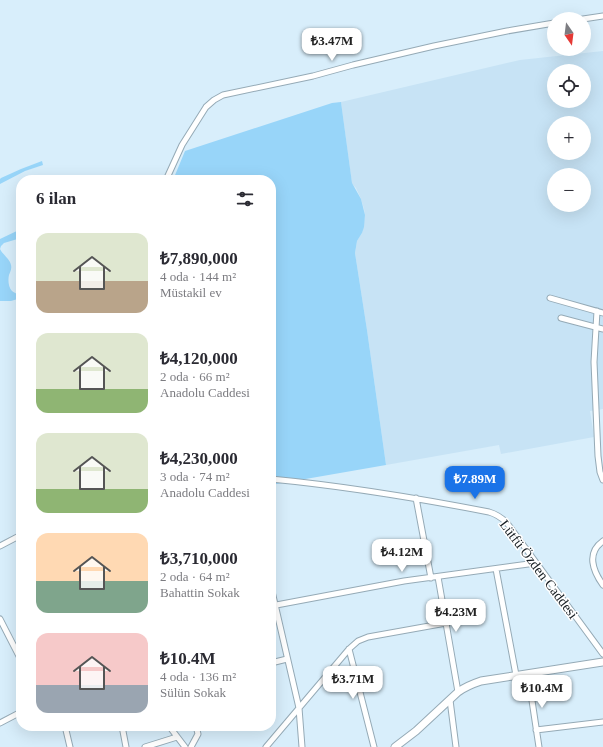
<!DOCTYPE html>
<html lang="tr">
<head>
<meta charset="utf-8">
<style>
  body { margin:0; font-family:"Times New Roman",serif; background:#f7f7f7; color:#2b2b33; height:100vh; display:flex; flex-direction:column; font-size:15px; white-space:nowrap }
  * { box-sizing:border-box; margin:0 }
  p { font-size:13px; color:#7c7c81 }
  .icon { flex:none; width:22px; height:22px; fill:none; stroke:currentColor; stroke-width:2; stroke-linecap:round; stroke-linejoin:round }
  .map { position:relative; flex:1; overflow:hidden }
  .details { position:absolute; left:16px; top:175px; width:260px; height:556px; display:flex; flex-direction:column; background:#fff; border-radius:16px; box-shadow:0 4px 16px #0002 }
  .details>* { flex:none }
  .needle { width:26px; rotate:166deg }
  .buttons { position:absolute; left:547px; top:12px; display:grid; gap:8px }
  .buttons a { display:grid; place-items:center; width:44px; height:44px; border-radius:50%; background:#fff; box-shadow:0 4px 16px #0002; font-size:20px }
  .price { position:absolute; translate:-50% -34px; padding:0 9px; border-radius:8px; background:#fff; color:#222; font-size:13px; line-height:26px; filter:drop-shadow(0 1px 2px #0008) }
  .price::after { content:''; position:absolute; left:50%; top:24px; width:12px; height:9px; margin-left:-6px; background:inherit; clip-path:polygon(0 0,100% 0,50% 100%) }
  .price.active { background:#1a73e8; color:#fff }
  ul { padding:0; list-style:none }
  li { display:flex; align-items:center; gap:12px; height:100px; padding:0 20px }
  li span { display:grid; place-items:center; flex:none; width:112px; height:80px; border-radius:12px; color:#555 }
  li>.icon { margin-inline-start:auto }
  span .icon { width:48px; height:48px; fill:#fffc; stroke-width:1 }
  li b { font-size:17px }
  h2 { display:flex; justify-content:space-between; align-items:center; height:48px; padding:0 20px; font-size:17px }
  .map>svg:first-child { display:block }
  .built { fill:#c7e3f5; fill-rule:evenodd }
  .green { fill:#98d5f9 }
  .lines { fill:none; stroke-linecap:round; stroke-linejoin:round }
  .street-casing { stroke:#95aab6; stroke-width:7 }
  .secondary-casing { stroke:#95aab6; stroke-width:9 }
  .street { stroke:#fff; stroke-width:5 }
  .secondary { stroke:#fff; stroke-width:7 }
  .labels { text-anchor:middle; stroke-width:3; stroke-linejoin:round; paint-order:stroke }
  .street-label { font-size:14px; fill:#151c21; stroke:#fff }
</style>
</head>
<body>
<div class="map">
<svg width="603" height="747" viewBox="0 0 603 747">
  <rect width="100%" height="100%" fill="#d8eefb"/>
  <!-- built -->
  <path class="built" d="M603,51V409L590,411L594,437L501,454L499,445L386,465L367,330L355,253L357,241L362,233L365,215L364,209L361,199L356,188L352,184L341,102L520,60ZM554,71H584V101H554ZM554,123H584V153H554ZM554,175H584V205H554Z"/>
  <!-- green -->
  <path class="green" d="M341,102L352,183L361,199L365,215L364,227L362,233L357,241L355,253L367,330L386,465L271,485V180H173L185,151L332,103Z
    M42,161L43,165L25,171L0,184V179L1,178L21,169Z
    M21,229V238L4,243L1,246L0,249C3,255 10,259 11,265C12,269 10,272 9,275C8,279 8,287 12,291C14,293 18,294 21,295V298L11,301H0V239Z"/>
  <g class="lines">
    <!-- street casing -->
    <g class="street-casing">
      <path id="street" d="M583,19L603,16
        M166,180L182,145L206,107L214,100L223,95L313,76L353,65L434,46L507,31L554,23
        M550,298L603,313
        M597,311L594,362L598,456L600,472L603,480
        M561,318L603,329
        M271,479C344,486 417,498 489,512C496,514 502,518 507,523L603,654
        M416,498L431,578
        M603,541C586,553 593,571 603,585
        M0,546L21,535
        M496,569L516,675
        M438,577L458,692
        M271,587L299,708L302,747
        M271,606L404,581L536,563
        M0,619L21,660
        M349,649L374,747
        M271,663L287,659
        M528,674L539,747
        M450,700L456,747
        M0,723L21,712
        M65,726L70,747
        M122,726L126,747
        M169,726L185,747
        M536,730L603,722
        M145,747L177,737
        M191,747L198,734L196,726
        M266,747L349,649L358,641L368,637L446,623"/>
    </g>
    <!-- secondary casing -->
    <g class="secondary-casing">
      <path id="secondary" d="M395,747L416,731L458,692C465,687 472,684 481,681L603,662"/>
    </g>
    <!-- street -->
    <use href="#street" class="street"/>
    <!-- secondary -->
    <use href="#secondary" class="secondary"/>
  </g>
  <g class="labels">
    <!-- street labels -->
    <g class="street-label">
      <text transform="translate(539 569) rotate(53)" y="5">Lütfü Özden Caddesi</text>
    </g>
  </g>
</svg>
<div class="buttons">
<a><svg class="needle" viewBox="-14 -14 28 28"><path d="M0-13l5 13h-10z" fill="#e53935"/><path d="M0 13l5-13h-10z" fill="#7c7c81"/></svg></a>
<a><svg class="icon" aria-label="locate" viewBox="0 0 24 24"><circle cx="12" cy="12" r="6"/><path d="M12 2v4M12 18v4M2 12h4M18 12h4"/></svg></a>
<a>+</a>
<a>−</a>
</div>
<b class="price" style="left:332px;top:62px">₺3.47M</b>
<b class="price active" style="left:475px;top:500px">₺7.89M</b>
<b class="price" style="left:402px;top:573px">₺4.12M</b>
<b class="price" style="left:456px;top:633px">₺4.23M</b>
<b class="price" style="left:353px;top:700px">₺3.71M</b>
<b class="price" style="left:542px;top:709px">₺10.4M</b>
<section class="details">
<h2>6 ilan<svg class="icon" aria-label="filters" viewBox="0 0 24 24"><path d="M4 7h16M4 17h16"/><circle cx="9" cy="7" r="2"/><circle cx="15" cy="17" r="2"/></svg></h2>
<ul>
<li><span style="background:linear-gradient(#dfe7d0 60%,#b9a48a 0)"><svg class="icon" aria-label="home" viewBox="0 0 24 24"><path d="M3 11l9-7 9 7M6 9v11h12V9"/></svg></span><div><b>₺7,890,000</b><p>4 oda · 144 m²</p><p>Müstakil ev</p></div></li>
<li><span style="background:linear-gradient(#dfe7d0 70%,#8fb573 0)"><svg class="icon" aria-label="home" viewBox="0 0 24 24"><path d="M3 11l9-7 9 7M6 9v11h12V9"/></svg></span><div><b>₺4,120,000</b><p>2 oda · 66 m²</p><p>Anadolu Caddesi</p></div></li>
<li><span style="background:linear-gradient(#dfe7d0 70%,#8fb573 0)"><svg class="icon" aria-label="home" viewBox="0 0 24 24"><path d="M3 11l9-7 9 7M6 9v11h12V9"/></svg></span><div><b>₺4,230,000</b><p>3 oda · 74 m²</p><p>Anadolu Caddesi</p></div></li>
<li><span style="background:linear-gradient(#ffd9b3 60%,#7fa58c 0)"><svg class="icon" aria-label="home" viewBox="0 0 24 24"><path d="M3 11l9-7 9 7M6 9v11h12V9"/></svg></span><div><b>₺3,710,000</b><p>2 oda · 64 m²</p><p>Bahattin Sokak</p></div></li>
<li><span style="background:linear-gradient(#f6c9c9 65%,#9aa5b1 0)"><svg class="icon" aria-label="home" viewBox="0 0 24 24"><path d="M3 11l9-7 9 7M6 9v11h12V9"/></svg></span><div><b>₺10.4M</b><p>4 oda · 136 m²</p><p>Sülün Sokak</p></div></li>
</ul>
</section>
</div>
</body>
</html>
